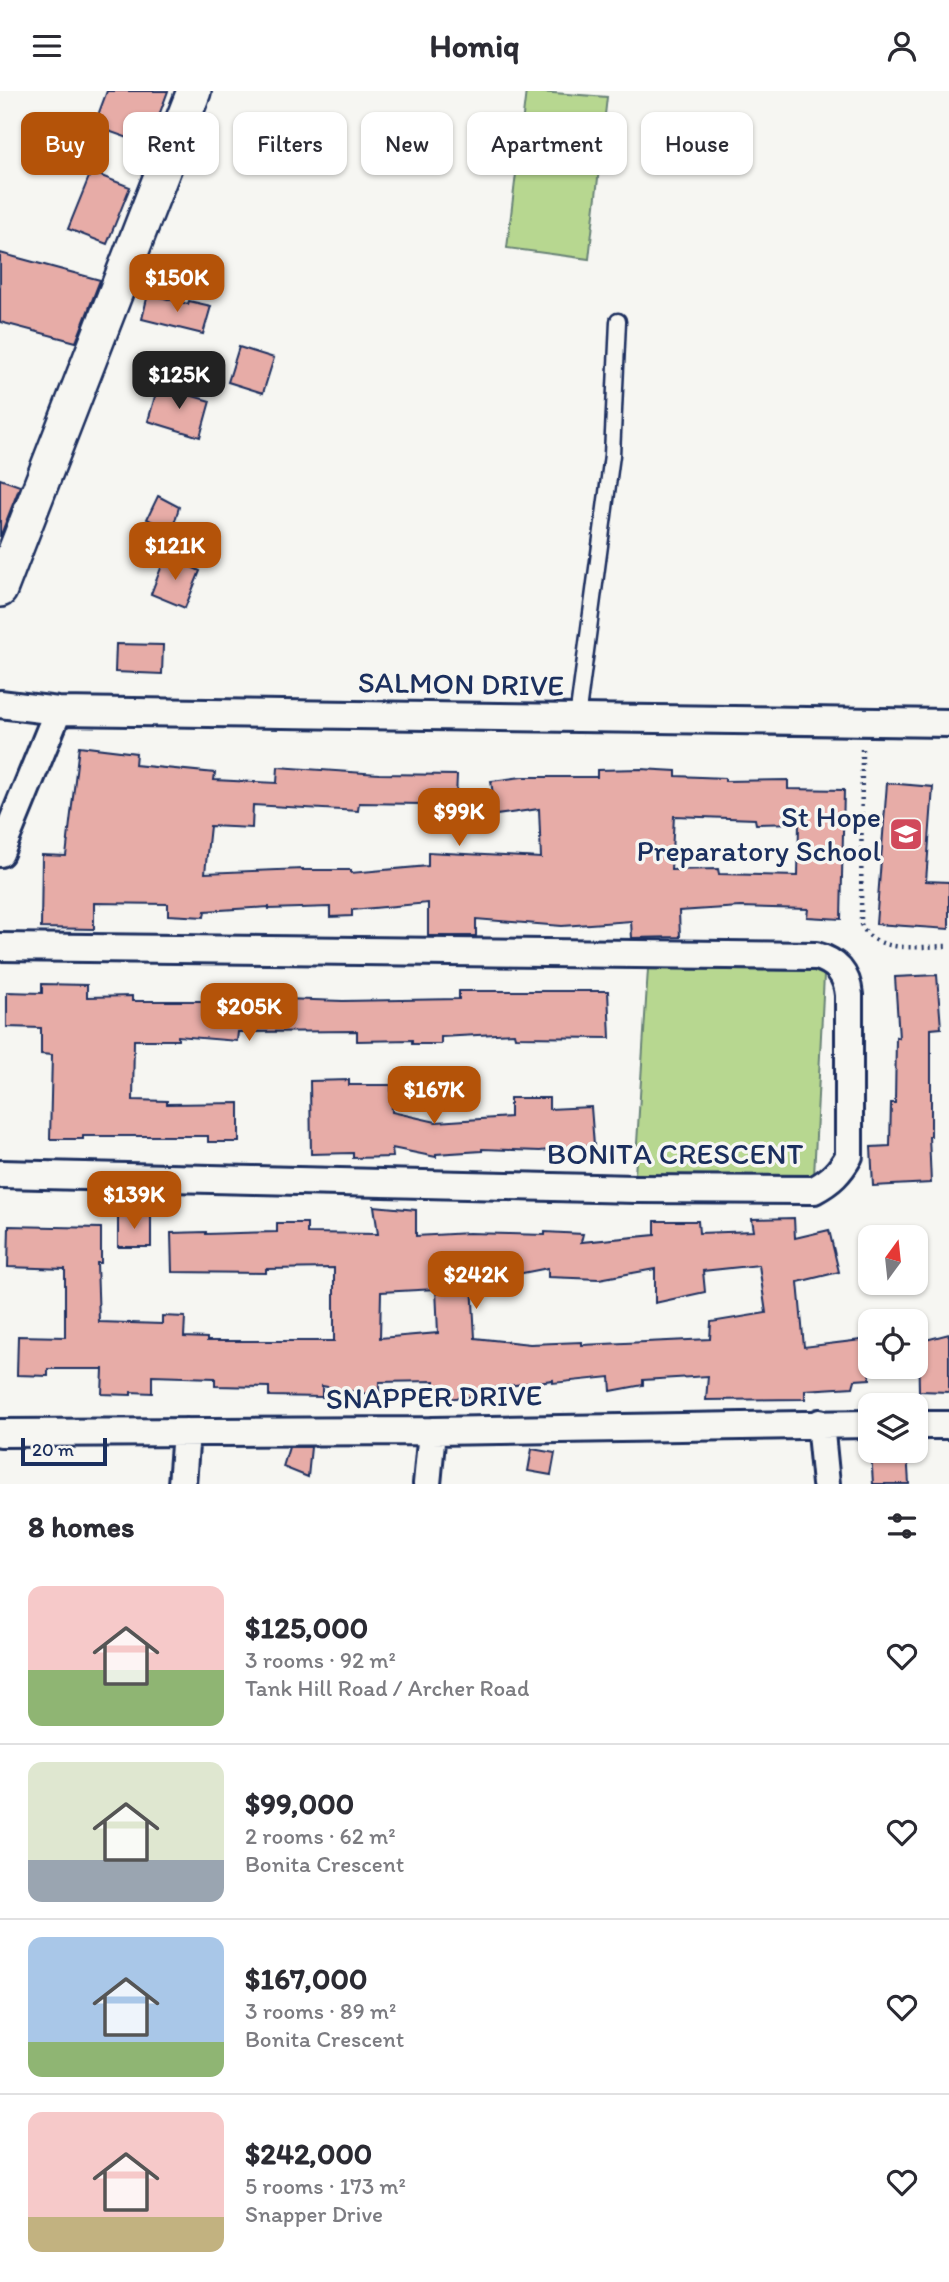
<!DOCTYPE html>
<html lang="en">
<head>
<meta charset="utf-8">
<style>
  body { margin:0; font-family:Itim,sans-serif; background:#f7f7f7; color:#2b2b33; height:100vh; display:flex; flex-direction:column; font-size:26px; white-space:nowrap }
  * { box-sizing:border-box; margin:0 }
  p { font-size:23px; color:#7c7c81 }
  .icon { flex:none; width:38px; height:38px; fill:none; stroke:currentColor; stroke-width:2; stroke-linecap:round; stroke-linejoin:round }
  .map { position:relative; height:1393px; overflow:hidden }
  .drawer { display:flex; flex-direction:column; background:#fff; flex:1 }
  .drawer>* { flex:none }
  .hud { position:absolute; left:21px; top:21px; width:908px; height:63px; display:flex; gap:14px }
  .needle { width:46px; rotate:15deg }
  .fabs { position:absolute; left:858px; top:1134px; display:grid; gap:14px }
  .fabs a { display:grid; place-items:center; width:70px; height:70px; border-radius:14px; background:#fff; box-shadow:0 2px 5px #0004; font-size:35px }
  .scale { position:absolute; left:21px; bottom:18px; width:86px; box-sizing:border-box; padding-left:7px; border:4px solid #1b2f5e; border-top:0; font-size:19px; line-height:24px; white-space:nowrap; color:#1b2f5e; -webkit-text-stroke:5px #f6f6f2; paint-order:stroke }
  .price { position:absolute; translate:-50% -60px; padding:0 16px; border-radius:14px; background:#b45309; color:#fff; font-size:23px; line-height:46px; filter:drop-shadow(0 2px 4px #0008) }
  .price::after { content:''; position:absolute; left:50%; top:42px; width:21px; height:16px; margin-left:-10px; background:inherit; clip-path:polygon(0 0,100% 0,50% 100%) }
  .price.current { background:#222; color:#fff }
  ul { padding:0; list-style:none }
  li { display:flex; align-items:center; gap:21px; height:175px; padding:0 28px }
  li+li { border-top:2px solid #e1e1e2 }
  li span { display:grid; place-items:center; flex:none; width:196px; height:140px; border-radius:14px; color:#555 }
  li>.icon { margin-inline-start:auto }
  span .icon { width:84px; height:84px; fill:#fffc; stroke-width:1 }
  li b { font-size:30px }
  h2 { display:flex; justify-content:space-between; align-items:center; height:84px; padding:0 28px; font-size:30px }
  .tag { padding:0 24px; border-radius:14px; background:#fff; box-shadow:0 2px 5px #0004; font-size:24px; line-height:63px }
  .tag.current { background:#b45309; color:#fff }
  header { display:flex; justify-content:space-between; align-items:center; height:91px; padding:0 28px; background:#fff; font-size:32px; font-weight:800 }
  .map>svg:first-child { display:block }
  .green { fill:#b7d790; stroke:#698377; stroke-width:2 }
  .building { fill:#e7aca7; stroke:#1b2f5e; stroke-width:2; fill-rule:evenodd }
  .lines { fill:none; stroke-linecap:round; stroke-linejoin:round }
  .service-casing { stroke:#1b2f5e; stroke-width:19 }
  .minor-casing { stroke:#1b2f5e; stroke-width:32 }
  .tertiary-casing { stroke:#1b2f5e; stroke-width:38 }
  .path { stroke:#1b2f5e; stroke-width:4.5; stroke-dasharray:2 5; stroke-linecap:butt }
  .service { stroke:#f6f6f2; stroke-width:14 }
  .minor { stroke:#f6f6f2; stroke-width:26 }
  .tertiary { stroke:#f6f6f2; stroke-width:33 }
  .labels { text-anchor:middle; stroke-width:7; stroke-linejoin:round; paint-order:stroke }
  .street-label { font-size:30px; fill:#1b2f5e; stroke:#f6f6f2 }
  .poi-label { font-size:30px; fill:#1b2f5e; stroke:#f6f6f2; text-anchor:end }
</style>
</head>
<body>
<header><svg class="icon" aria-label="menu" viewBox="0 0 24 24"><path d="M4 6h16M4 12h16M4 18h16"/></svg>Homiq<svg class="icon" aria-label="person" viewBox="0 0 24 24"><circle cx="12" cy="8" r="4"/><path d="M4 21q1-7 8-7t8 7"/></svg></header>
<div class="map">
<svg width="949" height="1393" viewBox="0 0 949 1393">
  <rect width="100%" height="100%" fill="#f6f6f2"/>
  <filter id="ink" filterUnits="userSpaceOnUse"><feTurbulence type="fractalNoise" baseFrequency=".0143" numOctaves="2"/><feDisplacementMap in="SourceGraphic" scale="14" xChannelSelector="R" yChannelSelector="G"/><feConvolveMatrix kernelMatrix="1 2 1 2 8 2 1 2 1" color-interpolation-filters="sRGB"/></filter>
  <g filter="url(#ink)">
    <!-- green -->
    <path class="green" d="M526,0L607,6L589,168L507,157Z
      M648,878L814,880L824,884L814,1085L635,1084Z"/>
    <!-- building -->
    <path class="building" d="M107,0H168L148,54L94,35Z
      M91,81L130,96L107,153L68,138Z
      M0,162L100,189L76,251L0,231Z
      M148,203L188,213L189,210L211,215L203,243L142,228Z
      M239,256L274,267L263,302L228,291Z
      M158,295L210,310L200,346L148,330Z
      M0,388L20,395L0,446Z
      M158,405L179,416L172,440L147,428Z
      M166,464L200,480L185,517L151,503Z
      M116,553L163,554L162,583L115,581Z
      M79,655L136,662L135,674L215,682L214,689L277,692L278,676L379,683L457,684L455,730L421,733L422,713L359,712L358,720L253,714L252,737L210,735L205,782L303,778V779H351V782L428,775V761L541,767L539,718L496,724L491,690L522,686H597V679L641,678L676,680V685L725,687V690L788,689V698L844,699L841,828L807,826L808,818L740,816L679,820L680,846L632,847L631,830L562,835L476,828V845H428V812L352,819V825L330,826V816L269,818V816L205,820L204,826L168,824V813L94,812V838L41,837L42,764L66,765ZM674,725L755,728L756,733L799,732L798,785L719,783L718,778L671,779Z
      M887,692L933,696L926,790L949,791V838L876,833Z
      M937,884L941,937L931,938V1045H929L931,1092L873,1095L871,1056L890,1055L891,1012H895L896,946L899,947L895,886Z
      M42,893L87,894V906L132,905V910H206V905L254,909V907L343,910L459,908V900H608L610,947L515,946L514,942L441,946V953H412V949L357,950V940L238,941L237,950L178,945V949H134L133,1009L167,1010V1013L239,1012V1051H208V1045H83V1048H50L52,964L41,963V937L7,936V901L42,902Z
      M349,989V994H391L392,1021L436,1031L510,1026V1007H549V1018L591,1016L594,1054L540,1060L482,1058V1060L436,1063V1066L392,1057L393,1066L353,1067V1062L311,1063L310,990Z
      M374,1115L416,1119V1145L469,1142L545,1144V1141L583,1143L581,1151L655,1144V1130H698L699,1142L754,1140L752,1128L794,1127L795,1147L829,1139L839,1181L798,1191L804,1256L870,1248V1288L855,1289L853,1296L805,1299V1308L706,1309L708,1285L643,1289V1294L611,1300L610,1286L553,1292V1289L486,1298L488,1304L434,1309L435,1290L379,1291V1305L322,1295V1306L269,1305V1296L215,1295V1287L152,1285V1302L131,1301V1304L102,1303L103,1278H48V1285L17,1284L18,1245L65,1246V1178L8,1176L9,1135L101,1137V1172H97L99,1231L162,1233V1225L185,1226L184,1246L207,1247V1250H334V1177L266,1178V1182L172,1181L171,1142L206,1141V1143L277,1141V1132H307V1142L378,1143ZM759,1174L766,1222L711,1231L710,1248L582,1254V1251L530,1253L475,1247L472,1192L548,1177V1186L599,1188L655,1178V1212L705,1201L703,1180ZM436,1198L438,1242L380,1247L381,1201Z
      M118,1123H151V1156H118Z
      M949,1243V1301L919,1300L918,1251Z
      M289,1356H311L308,1386L283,1376Z
      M532,1358L555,1362L551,1384L528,1380Z
      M871,1360H907L909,1393H873Z"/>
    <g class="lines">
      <!-- service casing -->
      <g class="service-casing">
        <path id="service" d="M577,628L612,364L618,230"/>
      </g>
      <!-- minor casing -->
      <g class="minor-casing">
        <path id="minor" d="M0,613L58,620L949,632
          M0,762L58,620
          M0,856L816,865C836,870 847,883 849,904V1065C840,1081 831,1090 814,1099L636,1098L0,1083
          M820,1332L826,1393
          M915,1334H949
          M0,1342L432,1340L870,1333
          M182,1393L186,1341
          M427,1393L432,1340"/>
      </g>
      <!-- tertiary casing -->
      <g class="tertiary-casing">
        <path id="tertiary" d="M0,499L194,0"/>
      </g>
      <!-- path -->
      <path class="path" d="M862,658L861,833C875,864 921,855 949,855"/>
      <!-- service -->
      <use href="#service" class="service"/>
      <!-- minor -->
      <use href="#minor" class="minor"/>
      <!-- tertiary -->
      <use href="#tertiary" class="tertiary"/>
    </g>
  </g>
  <!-- icons -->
  <defs>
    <g id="school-square" transform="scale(1.75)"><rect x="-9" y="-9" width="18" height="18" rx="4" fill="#d1495b" stroke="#f6f6f2"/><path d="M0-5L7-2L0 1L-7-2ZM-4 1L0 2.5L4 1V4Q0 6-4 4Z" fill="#fff"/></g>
  </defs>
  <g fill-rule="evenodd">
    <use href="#school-square" x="906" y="743"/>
  </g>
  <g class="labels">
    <!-- street labels -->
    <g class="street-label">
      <text transform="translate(461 593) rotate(1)" y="10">SALMON DRIVE</text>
      <text x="675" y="1073">BONITA CRESCENT</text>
      <text transform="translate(434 1306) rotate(-1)" y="10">SNAPPER DRIVE</text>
    </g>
    <!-- poi labels -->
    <g class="poi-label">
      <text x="881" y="736">St Hope<tspan x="881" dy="34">Preparatory School</tspan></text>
    </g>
  </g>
</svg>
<div class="fabs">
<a><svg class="needle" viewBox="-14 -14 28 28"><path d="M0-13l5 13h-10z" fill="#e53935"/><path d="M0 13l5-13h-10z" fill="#7c7c81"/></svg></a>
<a><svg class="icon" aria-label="locate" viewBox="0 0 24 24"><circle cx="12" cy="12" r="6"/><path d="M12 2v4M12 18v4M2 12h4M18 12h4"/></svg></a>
<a><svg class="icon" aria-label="layers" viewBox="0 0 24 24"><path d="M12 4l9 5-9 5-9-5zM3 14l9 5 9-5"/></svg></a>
</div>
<div class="scale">20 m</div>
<b class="price" style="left:177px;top:223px">$150K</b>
<b class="price current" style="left:179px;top:320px">$125K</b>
<b class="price" style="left:175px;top:491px">$121K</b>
<b class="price" style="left:459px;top:757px">$99K</b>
<b class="price" style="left:249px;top:952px">$205K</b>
<b class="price" style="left:434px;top:1035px">$167K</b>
<b class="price" style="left:134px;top:1140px">$139K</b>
<b class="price" style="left:476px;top:1220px">$242K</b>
<div class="hud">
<a class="tag current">Buy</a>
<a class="tag">Rent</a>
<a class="tag">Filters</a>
<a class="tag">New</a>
<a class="tag">Apartment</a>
<a class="tag">House</a>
</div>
</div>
<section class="drawer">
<h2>8 homes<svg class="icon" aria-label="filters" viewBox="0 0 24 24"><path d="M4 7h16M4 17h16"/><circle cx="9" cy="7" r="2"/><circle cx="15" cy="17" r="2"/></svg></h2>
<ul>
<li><span style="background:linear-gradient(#f6c9c9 60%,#8fb573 0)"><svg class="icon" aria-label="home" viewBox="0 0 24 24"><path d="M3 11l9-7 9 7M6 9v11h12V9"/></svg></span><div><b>$125,000</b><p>3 rooms · 92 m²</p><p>Tank Hill Road / Archer Road</p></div><svg class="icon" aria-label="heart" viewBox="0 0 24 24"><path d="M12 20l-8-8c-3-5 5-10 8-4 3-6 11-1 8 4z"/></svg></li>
<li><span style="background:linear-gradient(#dfe7d0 70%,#9aa5b1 0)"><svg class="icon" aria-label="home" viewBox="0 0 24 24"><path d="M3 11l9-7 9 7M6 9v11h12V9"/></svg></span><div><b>$99,000</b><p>2 rooms · 62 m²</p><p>Bonita Crescent</p></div><svg class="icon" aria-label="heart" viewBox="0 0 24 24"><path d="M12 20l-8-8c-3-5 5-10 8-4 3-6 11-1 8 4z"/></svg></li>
<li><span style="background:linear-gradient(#a9c7e8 75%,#8fb573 0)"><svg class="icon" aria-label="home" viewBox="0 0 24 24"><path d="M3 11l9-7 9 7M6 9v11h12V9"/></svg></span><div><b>$167,000</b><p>3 rooms · 89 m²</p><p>Bonita Crescent</p></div><svg class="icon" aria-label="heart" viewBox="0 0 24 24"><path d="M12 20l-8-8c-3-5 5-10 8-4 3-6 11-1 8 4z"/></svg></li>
<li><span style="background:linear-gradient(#f6c9c9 75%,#c2b280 0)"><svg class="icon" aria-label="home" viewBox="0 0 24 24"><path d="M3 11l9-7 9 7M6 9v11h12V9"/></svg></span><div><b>$242,000</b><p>5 rooms · 173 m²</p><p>Snapper Drive</p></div><svg class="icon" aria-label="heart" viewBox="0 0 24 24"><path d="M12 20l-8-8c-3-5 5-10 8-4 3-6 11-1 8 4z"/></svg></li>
</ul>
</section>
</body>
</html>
